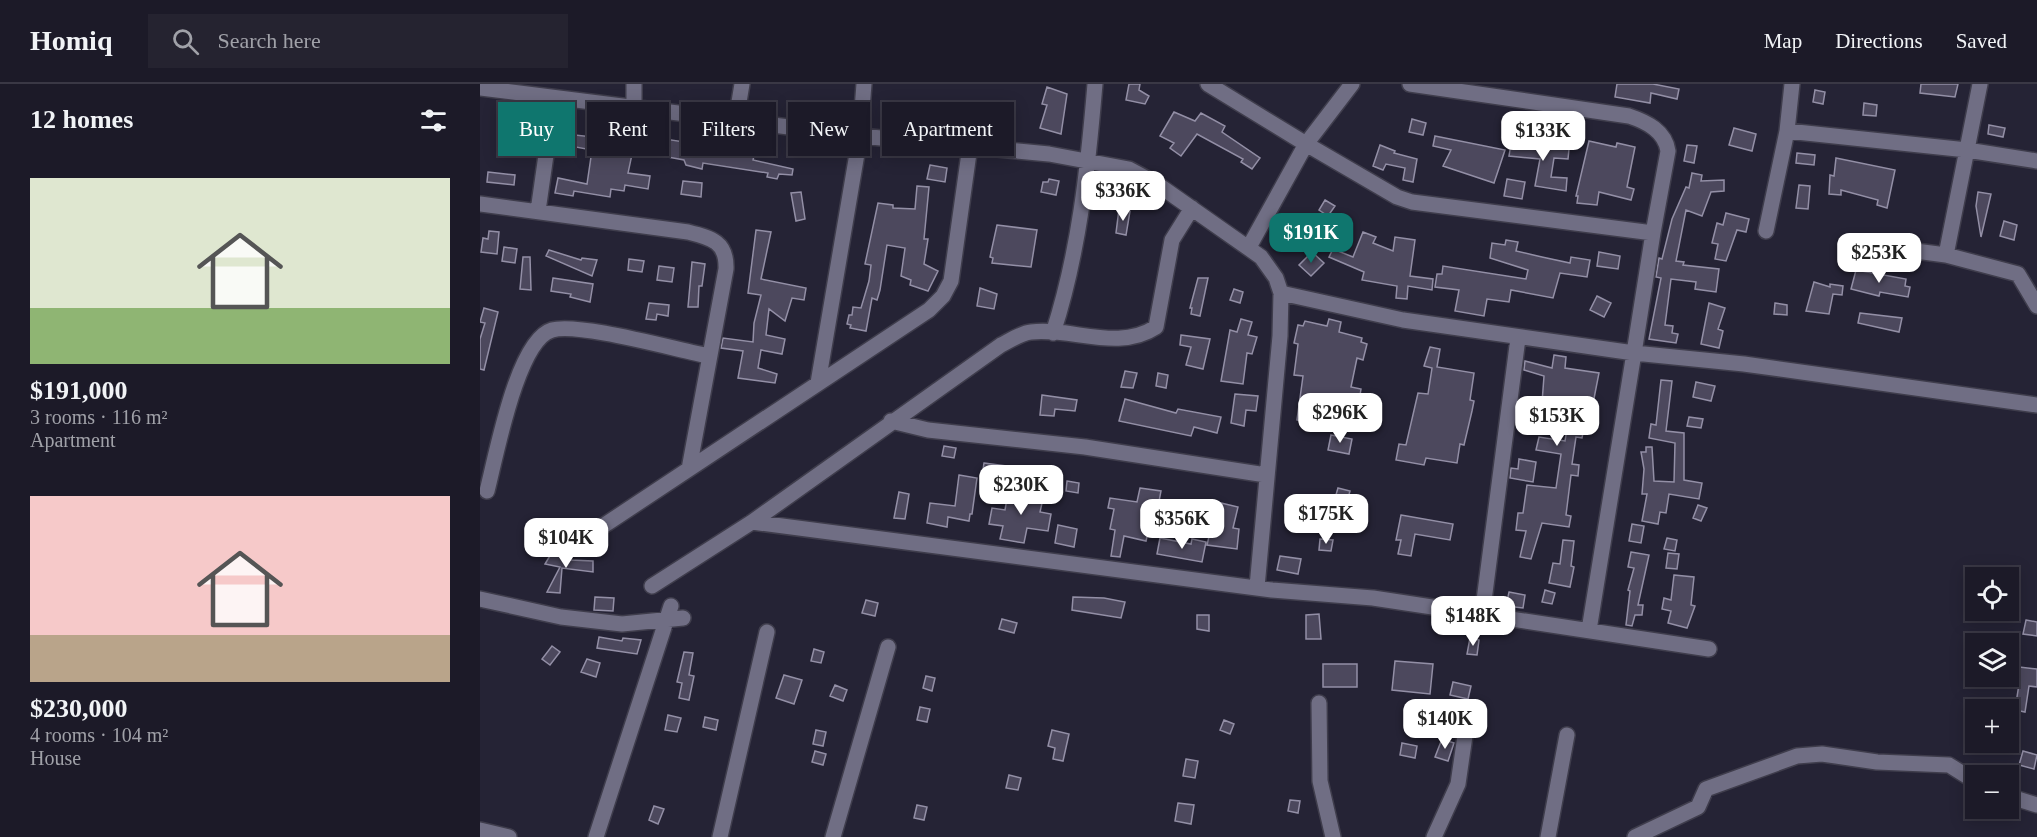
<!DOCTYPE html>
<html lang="en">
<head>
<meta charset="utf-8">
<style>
  body { margin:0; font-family:Georgia,serif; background:#252330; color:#f1f3f6; height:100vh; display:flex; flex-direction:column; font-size:22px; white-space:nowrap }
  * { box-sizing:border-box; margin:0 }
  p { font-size:20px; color:#a0a1a8 }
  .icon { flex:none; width:33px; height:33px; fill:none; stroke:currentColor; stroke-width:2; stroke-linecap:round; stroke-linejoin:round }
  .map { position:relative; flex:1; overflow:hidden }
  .panel { display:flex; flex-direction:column; background:#1c1a28; width:480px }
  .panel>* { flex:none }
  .hud { position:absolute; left:18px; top:18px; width:570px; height:54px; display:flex; gap:12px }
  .controls { position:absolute; left:1485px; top:483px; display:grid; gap:12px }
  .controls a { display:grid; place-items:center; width:54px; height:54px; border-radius:0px; background:#1c1a28; box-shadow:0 3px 15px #0003,0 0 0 2px #3a3845; font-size:30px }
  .price { position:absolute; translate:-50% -51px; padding:0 14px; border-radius:12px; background:#fff; color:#222; font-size:20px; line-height:39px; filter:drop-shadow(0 2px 3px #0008) }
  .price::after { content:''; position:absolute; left:50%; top:36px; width:18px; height:14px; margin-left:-9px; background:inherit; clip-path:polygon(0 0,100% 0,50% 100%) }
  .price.current { background:#0f766e; color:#fff }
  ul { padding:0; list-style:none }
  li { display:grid; align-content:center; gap:12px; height:318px; padding:0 30px }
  li span { display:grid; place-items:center; height:186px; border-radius:0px; color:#555 }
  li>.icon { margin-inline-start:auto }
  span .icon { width:108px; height:108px; fill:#fffc; stroke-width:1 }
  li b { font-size:26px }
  h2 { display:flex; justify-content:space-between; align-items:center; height:72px; padding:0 30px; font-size:26px }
  .chip { padding:0 21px; border-radius:0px; background:#1c1a28; box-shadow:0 3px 15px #0003,0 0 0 2px #3a3845; font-size:21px; line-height:54px }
  .chip.current { background:#0f766e; color:#fff }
  header { display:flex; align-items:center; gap:36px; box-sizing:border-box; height:84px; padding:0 30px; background:#1c1a28; border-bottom:2px solid #3a3845 }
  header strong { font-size:28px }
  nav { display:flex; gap:33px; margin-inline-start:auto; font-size:21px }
  .search { width:420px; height:54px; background:#252330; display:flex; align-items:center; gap:15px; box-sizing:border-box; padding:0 21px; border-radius:0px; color:#a0a1a8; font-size:22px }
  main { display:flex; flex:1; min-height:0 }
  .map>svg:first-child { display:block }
  .building { fill:#4c485d; stroke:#938fa6; stroke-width:1.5 }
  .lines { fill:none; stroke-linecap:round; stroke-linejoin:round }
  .minor-casing { stroke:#3f3d4c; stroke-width:18 }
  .minor { stroke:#706e84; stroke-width:15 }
</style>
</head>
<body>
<header>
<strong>Homiq</strong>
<div class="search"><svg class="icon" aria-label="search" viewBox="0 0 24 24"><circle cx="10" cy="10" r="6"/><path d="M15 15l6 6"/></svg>Search here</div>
<nav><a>Map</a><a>Directions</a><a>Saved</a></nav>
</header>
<main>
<section class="panel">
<h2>12 homes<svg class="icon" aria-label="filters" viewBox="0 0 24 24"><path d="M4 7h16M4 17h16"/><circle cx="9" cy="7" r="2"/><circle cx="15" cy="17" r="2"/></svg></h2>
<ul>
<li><span style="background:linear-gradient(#dfe7d0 70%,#8fb573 0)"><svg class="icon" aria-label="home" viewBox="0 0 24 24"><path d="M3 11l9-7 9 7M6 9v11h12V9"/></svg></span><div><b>$191,000</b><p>3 rooms · 116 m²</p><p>Apartment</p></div></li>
<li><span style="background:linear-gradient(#f6c9c9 75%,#b9a48a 0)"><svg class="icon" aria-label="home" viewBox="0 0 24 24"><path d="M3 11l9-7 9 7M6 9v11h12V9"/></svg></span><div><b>$230,000</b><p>4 rooms · 104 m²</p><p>House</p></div></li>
</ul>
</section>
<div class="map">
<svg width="1557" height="753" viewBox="0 0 1557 753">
  <rect width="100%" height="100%" fill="#252335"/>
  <!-- building -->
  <path class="building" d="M649,0H660L659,6L669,12L665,20L646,16Z
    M1137,0H1173L1199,5L1197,15L1171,9L1170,19L1135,13Z
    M1441,0H1478L1475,13L1440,9Z
    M567,3L587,10L581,50L560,44L567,21L562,20Z
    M1335,6L1345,8L1343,20L1333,18Z
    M1384,19L1397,21L1396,32L1383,31Z
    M694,28L715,37L721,29L745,42L742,48L780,74L772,85L761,78L763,75L717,50L701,72L690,64L694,59L680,52Z
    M932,35L946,39L943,51L929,48Z
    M134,36L145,38L141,57L154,61L148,89L170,92L168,105L145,101L144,107L131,105L130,113L94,107L93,112L75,109L78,94L107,100L112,66L85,61L86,50L131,55Z
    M25,39L45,42L43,61L23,57Z
    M1509,41L1525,44L1523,53L1508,50Z
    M1254,44L1276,50L1272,67L1249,61Z
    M219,46L230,48L228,61L251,65L250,70L274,72L273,76L313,85L312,91L299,90L297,95L287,93L288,89L223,79L222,85L206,81L204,76L182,72L185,55L217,60Z
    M955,52L1025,66L1014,99L963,82L971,66L953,62Z
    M1035,57L1089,65L1088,75L1074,74L1071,93L1087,94L1086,107L1055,102L1060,75L1029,72L1031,60L1034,61Z
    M1109,57L1136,63L1137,59L1155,63L1147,103L1154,105L1151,116L1119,108L1117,121L1097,119L1098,112H1096Z
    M900,61L915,67L914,69L937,75L933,98L923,96L925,84L906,80L903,86L893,82Z
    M1207,61L1217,62L1214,79L1204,77Z
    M1317,69L1335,71L1334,81L1316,79Z
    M1356,74L1415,86L1407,124L1397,121L1398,116L1361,106V111L1349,110L1350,91L1354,92Z
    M450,81L467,84L465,98L447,95Z
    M8,88L35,91L34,101L7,98Z
    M1212,89L1222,91L1221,97L1244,96V107L1231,108L1222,132L1206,126L1196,177L1204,178L1203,181L1239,185L1236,208L1215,205L1216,198L1191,195L1185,241L1193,242L1192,249L1198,250L1196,259L1169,255L1181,194L1176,193L1179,174L1182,175L1192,135L1206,103L1209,104Z
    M569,95L579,97L576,111L561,108L563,98H568Z
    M1027,95L1045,98L1042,115L1024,112Z
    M203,97L222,99L221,113L201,110Z
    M1319,101L1330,102L1328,125L1316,124Z
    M437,102L449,103L444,155H448L444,180L458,187L448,207L430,201L431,196L421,192L425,164L407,161L400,206L397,216L392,214L386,247L370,244L371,241L367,240L369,231H372L373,223L381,224L389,197L391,181L385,180L398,119L413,121V124L435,125Z
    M321,108L325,135L316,137L311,109Z
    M1498,108L1511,110L1501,153L1496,122Z
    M845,116L855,122L848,132L839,126Z
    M639,125L650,127L646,151L636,149Z
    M1246,129L1269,135L1266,148L1257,146L1246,177L1235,175L1238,160L1232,159L1237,139L1243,141Z
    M1524,137L1537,141L1534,156L1520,152Z
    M517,141L557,146L551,183L512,179L513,174L510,173Z
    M276,146L291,148L281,195L326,204L324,216L312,214L305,237L289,225L286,251L305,255L302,270L281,266L278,284L297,290L295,299L258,294L263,267L241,264L243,254L273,258L274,239L281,211L268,209Z
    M9,147L19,148L17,170L1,168L3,154L8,155Z
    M883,148L896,153L893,159L913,167L915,153L935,156L930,192L953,195L952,206L928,202L927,215L916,214L917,202L882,196L884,188L849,173L853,165L873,173Z
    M1026,156L1038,158L1036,167L1062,173L1090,179L1091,173L1110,176L1107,193L1080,189L1073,214L1031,206L1029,218L1007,215L1004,232L975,227L979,206L955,203L957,190H962L963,182L1046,195L1048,186L1010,174L1012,159L1025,161Z
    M24,163L37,165L35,179L22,177Z
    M69,166L101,176L102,174L117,176L112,192L66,172Z
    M832,168L844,179L831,192L819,181Z
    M1119,168L1140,172L1138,185L1117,182Z
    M43,173H50L51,206L40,205Z
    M149,175L164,177L162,188L148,186Z
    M212,178L225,180L222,202H219L218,223H208Z
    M179,182L194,184L192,198L177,196Z
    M1376,186L1426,195L1425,202L1430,203L1428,213L1400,208L1399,212L1371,205Z
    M73,194L113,200L110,218L90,213L91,210L71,207Z
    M718,194H728L720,232L711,230L712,224H710Z
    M1334,198L1350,203V200L1363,202L1362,211L1353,210L1349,230L1326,227Z
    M500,204L517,210L514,225L497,222Z
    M754,205L763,208L760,219L750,216Z
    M1117,212L1131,219L1124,233L1110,226Z
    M169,219L189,221L188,232L177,230L176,236L166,235Z
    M1229,219L1245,224L1238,245L1243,247L1239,264L1221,260Z
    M1295,219L1307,221V231L1294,230Z
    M4,224L18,228L4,286L0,285V255L5,239L0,238Z
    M1380,229L1422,234L1419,248L1378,239Z
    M761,235L772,238L768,251L777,253L772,270L767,269L763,300L741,297L750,246L757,248Z
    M849,235L861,238L859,248L882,254L881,258L887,260L883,276L877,274L871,303L881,305L878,323L842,317L837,340L817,336L823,292L814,291L818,260L814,259L818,241L823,242L825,237L847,242Z
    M701,251L730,255L723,285L706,281L711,263L700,261Z
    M950,263L960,265L957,283L994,289L990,316L994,317L992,327L984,361L980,360L977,379L946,374L944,381L916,376L919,360L926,361L938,309L948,310L952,284L944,282Z
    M1074,271L1086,273L1085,284L1119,289L1109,340L1105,339L1102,354L1096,353L1092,380L1099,381L1098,392L1091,391L1086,431L1091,432L1089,443L1062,439L1051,475L1040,473L1046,447L1036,446L1038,429H1043L1047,401L1076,404L1081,370L1056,366L1059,353L1085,357L1090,328L1088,327V321L1062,319L1064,292L1044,286L1045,277L1072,284Z
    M645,287L657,289L653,304L641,303Z
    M678,289L688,291L686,304L676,302Z
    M1181,296L1192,297L1186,347L1204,349V396L1222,399L1219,415L1189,410L1186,429L1180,428L1178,440L1162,437L1167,410H1162L1164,385L1161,368H1166V363H1172L1174,397L1194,398L1195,359L1169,354L1171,340L1176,341Z
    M1216,298L1235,302L1231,317L1213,313Z
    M755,310L778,312L776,327L766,326L764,342L751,339Z
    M562,311L597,316L595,327L575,325L574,332L560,331Z
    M645,315L696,329L698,325L741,333L737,349L714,343L711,352L639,337Z
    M1052,326L1065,328L1062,343L1049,341Z
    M1209,333L1223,335L1221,344L1207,342Z
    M851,351L872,355L869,370L848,366Z
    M464,362L476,364L474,374L462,372Z
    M1039,375L1056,378L1053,398L1030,394L1031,384L1038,385Z
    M504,379L526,382L522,403L501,400Z
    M479,391L497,394L492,430H490L489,437L468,433L467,443L447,439L450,419L475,422Z
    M587,397L599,399L598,409L586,407Z
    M555,403L565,406L560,428L571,430L568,447L547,444L544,459L520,455L523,442L509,440L512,424L525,426L528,409L553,411Z
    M660,404L681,407L677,428L673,427L666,457L644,452L640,473L631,472L635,446L630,445L634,425L628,424L630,414L657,418Z
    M858,404L870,407L865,425L853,421Z
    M419,408L429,410L425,435L414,434Z
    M737,418L758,423L753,444L759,445L757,465L727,461Z
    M1218,421L1227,424L1221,437L1213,434Z
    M921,431L973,440L970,456L935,450L931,472L918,470L921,456H916Z
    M1152,440L1164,442L1161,459L1149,457Z
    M578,441L597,445L594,463L575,459Z
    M680,454L711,460L712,455L726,458L722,478L677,470Z
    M1187,454L1197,456L1195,467L1184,465Z
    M840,455L853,456L851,467L839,466Z
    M1083,456L1094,457L1091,482L1094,483L1090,503L1069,499L1073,479L1080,480Z
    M1151,468L1169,471L1158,521H1163L1162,531H1155L1152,542L1146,541L1150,507L1148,506L1154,484L1148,483Z
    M1188,469L1199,470L1197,485L1186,484Z
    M71,470L90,476L113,477V488L82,484L80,509L67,508L80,483L65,480Z
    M800,472L821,475L818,490L797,486Z
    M1194,491L1214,493L1211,521L1215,522L1207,544L1188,539L1191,527L1182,525L1184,514L1191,516Z
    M1065,506L1075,509L1072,520L1062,518Z
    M1029,508L1045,511L1043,524L1026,522Z
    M115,513L134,514L133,527L114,526Z
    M593,513L624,514L645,518L641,534L592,526Z
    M386,516L398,519L395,532L382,529Z
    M839,530L841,555H826V531Z
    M717,531H729V547L717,545Z
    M522,535L537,539L534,549L519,545Z
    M1546,536L1557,538V552L1543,550Z
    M119,553L142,557L143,554L161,556L157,570L117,564Z
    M990,554L999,556L997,571L987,570Z
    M72,562L80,568L70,581L62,575Z
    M334,565L344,568L341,579L331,577Z
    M204,568L213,569L209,591L214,592L209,616L199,614L202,599L197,598Z
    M107,575L120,579L116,593L101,588Z
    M915,577L953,580L950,610L912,606Z
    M843,580H877V603H843Z
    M1539,583L1557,585V603L1549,602L1545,628L1535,626L1539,600H1535Z
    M304,591L322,596L314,620L296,614Z
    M446,592L455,594L452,607L443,604Z
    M973,598L991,602L988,615L970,611Z
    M355,601L367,606L363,617L350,612Z
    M440,623L450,625L447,638L437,636Z
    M188,631L201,634L197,648L185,646Z
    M225,633L238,636L236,646L223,643Z
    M744,636L754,640L750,650L740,646Z
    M336,646L346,648L343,662L333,660Z
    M572,646L589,650L583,677L573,675L575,664L568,662Z
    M962,655L974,659L968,677L955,673Z
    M922,659L937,662L935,674L920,671Z
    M335,667L346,670L343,681L332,678Z
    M1543,667L1557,671L1554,685L1539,681Z
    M706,675L718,677L715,694L703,692Z
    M529,691L541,694L538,706L526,704Z
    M810,716L820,717L818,729L808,727Z
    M698,719L714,721L711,740L695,737Z
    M437,721L447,723L444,736L434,734Z
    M174,722L184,725L178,740L169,736Z"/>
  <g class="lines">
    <!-- minor casing -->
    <g class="minor-casing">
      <path id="minor" d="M728,0L826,60L769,163
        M872,0L826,60L917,113L932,118L1173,149L1188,67C1185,47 1167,38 1149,32L930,0
        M0,4L380,52L569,70L649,85L677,100L781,173L796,194L801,209L800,252L777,503
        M154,24V0
        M256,36L262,0
        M1307,47L1487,66L1557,77
        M0,120L208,148C232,154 247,158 246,185L209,385
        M58,127L74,15
        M1286,147L1307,47L1312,0
        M1173,149L1154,269L1264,280L1557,321
        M1382,160L1466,171L1538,190L1557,222
        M1466,171L1500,0
        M801,209L923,236L1154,269L1109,546
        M573,249C599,169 608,84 615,0
        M338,299L380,52L384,0
        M411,337L448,346L605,363L786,391
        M7,407C16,373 37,256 72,246C98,238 197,266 229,272
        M272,438L792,506L893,514L1229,565
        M111,450L449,226L463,212L471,197L490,62
        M172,502L272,438L521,261C529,257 541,249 551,248C592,243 638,268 676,243L692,156L712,124
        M0,515L81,533L142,540L203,534
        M1002,532L1038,254
        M839,619L840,697L853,753
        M1528,712L1557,721
        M0,746L29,753
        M116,753L191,522
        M240,753L287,548
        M353,753L408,563
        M954,753L978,700L987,638
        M1068,753L1087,651
        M1155,753L1218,723L1226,705L1317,672L1342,670L1397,678L1469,681L1496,698"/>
    </g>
    <!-- minor -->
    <use href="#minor" class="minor"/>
  </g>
</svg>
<div class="controls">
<a><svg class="icon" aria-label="locate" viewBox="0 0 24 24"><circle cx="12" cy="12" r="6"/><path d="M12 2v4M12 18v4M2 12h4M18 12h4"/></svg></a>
<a><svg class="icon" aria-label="layers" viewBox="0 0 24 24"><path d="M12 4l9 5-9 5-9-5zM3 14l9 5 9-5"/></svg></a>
<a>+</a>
<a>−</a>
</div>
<b class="price" style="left:1063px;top:78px">$133K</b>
<b class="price" style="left:643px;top:138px">$336K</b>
<b class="price current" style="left:831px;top:180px">$191K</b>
<b class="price" style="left:1399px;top:200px">$253K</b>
<b class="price" style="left:860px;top:360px">$296K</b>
<b class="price" style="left:1077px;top:363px">$153K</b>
<b class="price" style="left:541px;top:432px">$230K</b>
<b class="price" style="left:846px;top:461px">$175K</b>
<b class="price" style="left:702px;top:466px">$356K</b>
<b class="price" style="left:86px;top:485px">$104K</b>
<b class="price" style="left:993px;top:563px">$148K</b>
<b class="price" style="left:965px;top:666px">$140K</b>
<div class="hud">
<a class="chip current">Buy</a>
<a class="chip">Rent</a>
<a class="chip">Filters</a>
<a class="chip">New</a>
<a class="chip">Apartment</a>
</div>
</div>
</main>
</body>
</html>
